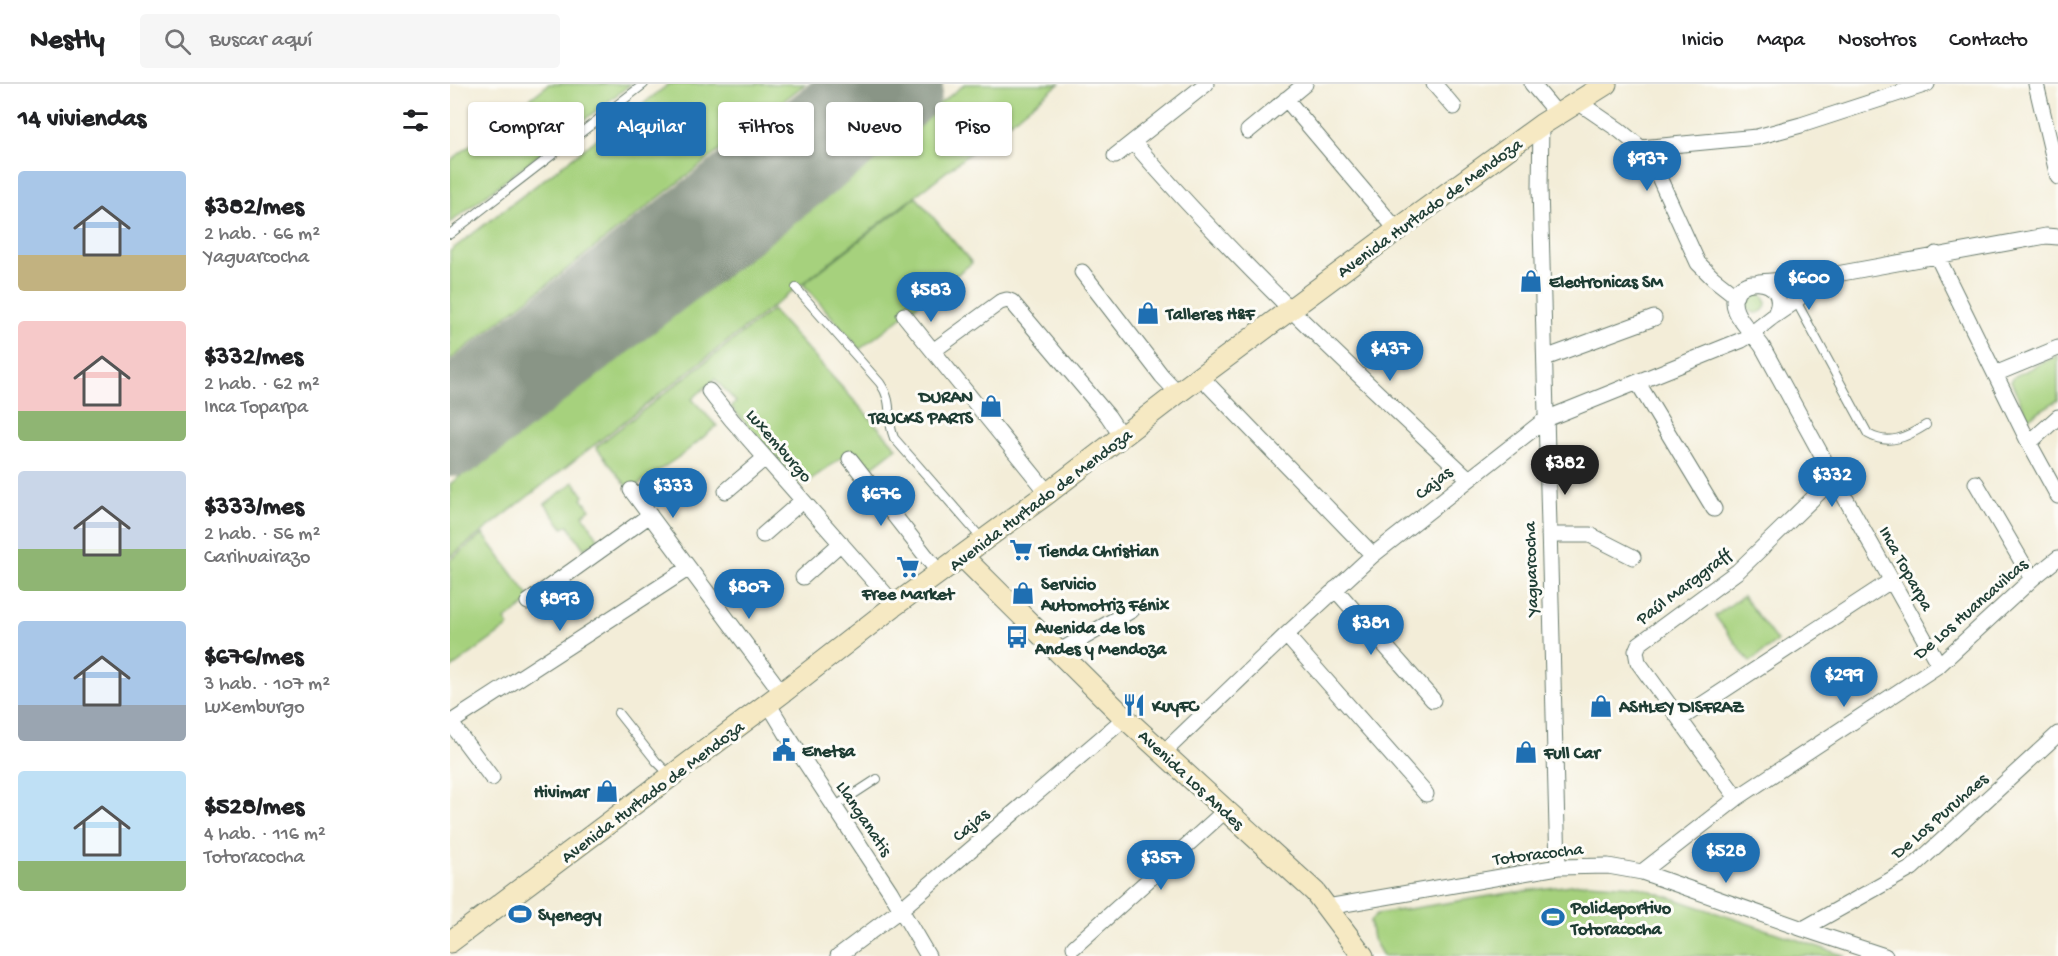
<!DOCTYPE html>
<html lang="es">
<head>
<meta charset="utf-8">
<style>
  body { margin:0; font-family:"Gochi Hand",sans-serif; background:#f6f6f6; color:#202124; height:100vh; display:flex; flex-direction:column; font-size:22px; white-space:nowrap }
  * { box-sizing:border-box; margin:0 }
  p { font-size:20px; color:#757577 }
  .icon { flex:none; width:33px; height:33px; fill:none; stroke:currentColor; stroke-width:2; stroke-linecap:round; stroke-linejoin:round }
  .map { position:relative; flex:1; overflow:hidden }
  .side { display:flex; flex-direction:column; background:#fff; width:450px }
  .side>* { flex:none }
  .guide { position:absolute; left:18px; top:18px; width:570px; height:54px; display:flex; gap:12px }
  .price { position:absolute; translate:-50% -51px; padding:0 14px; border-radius:21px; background:#1f6fb2; color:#fff; font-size:20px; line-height:39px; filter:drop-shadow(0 2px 3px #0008) }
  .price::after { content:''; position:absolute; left:50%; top:36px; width:18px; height:14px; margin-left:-9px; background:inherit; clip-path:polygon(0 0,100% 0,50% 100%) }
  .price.on { background:#222; color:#fff }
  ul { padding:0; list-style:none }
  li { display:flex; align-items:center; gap:18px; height:150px; padding:0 18px }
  li span { display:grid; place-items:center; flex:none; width:168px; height:120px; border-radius:6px; color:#555 }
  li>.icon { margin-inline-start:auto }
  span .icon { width:72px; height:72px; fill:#fffc; stroke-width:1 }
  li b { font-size:26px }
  h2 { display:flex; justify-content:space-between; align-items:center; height:72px; padding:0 18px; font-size:26px }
  .chip { padding:0 21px; border-radius:6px; background:#fff; box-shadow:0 2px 4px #0004; font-size:21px; line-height:54px }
  .chip.on { background:#1f6fb2; color:#fff }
  header { display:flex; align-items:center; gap:36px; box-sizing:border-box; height:84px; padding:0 30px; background:#fff; border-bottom:2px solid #e0e0e0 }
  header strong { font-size:28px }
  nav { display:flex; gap:33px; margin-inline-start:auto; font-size:21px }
  .search { width:420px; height:54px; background:#f6f6f6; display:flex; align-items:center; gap:15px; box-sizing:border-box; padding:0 21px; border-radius:6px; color:#757577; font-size:22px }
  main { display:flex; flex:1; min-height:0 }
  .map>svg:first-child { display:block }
  .green { fill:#a6d17d; stroke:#628758; stroke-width:1.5 }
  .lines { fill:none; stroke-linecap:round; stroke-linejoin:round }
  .runway { stroke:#899586; stroke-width:102 }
  .service-casing { stroke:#697b6d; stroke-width:10 }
  .minor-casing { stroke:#697b6d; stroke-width:17 }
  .secondary-casing { stroke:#697b6d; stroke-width:23 }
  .service { stroke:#fff; stroke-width:8 }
  .minor { stroke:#fff; stroke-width:15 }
  .secondary { stroke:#f6e9c3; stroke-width:21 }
  .labels { text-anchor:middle; stroke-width:6; stroke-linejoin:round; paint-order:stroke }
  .street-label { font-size:18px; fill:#1f3d34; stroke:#fdfcf7 }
  .poi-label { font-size:18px; font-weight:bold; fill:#1f3d34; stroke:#fdfcf7; text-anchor:start }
</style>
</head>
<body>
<header>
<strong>Nestly</strong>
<div class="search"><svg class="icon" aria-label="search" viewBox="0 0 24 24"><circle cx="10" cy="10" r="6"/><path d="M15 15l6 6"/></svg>Buscar aquí</div>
<nav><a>Inicio</a><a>Mapa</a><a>Nosotros</a><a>Contacto</a></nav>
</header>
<main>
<section class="side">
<h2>14 viviendas<svg class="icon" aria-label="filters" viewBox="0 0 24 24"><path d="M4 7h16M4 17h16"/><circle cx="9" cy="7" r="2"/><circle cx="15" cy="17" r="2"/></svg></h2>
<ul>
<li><span style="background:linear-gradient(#a9c7e8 70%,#c2b280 0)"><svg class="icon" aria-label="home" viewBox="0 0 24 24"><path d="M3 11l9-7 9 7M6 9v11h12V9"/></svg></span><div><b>$382/mes</b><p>2 hab. · 66 m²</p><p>Yaguarcocha</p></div></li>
<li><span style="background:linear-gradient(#f6c9c9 75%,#8fb573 0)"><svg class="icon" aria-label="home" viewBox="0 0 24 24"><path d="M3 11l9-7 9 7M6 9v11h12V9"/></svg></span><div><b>$332/mes</b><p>2 hab. · 62 m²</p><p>Inca Toparpa</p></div></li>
<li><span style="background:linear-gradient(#c9d6e8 65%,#8fb573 0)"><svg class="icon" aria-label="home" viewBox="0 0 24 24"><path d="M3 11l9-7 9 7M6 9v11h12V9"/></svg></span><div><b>$333/mes</b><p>2 hab. · 56 m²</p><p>Carihuairazo</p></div></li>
<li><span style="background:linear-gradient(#a9c7e8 70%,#9aa5b1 0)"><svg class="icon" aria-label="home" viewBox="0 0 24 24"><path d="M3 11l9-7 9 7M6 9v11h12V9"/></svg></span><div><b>$676/mes</b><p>3 hab. · 107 m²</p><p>Luxemburgo</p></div></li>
<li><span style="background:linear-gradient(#bfe0f5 75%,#8fb573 0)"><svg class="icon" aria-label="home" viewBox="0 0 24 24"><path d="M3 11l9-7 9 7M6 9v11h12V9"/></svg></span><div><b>$528/mes</b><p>4 hab. · 116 m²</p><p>Totoracocha</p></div></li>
</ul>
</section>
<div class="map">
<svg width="1608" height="872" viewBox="0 0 1608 872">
  <rect width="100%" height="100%" fill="#fdfcf7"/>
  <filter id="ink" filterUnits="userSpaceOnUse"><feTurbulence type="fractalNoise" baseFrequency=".0167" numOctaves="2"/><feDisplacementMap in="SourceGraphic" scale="12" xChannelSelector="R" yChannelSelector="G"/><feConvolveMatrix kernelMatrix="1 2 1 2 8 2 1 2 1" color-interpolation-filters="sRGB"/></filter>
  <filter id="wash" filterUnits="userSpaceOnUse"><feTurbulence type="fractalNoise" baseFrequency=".008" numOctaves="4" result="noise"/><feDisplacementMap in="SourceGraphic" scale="24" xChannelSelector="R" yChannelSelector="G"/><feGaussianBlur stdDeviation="1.35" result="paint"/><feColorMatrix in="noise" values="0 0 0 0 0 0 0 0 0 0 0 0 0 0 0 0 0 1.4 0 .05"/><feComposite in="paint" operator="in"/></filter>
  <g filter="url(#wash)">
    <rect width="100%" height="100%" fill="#f3edd8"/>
    <!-- green -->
    <path class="green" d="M99,0H181L0,139V77Z
      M219,0H355L0,276V167Z
      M515,0H609L0,473V400Z
      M466,113L522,179L410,265L353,200Z
      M1296 219a10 10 0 1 1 20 0a10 10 0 1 1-20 0Z
      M322,226L447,364L417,387L399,368L352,402L281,323L286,318L265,295L242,315L267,342L233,370L180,406L146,363Z
      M1608,271V316L1578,334L1561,297L1565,292Z
      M124,398L134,412L132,415L140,425L133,431L149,456L134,465L118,441L113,444L95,420Z
      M33,450L82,516L55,536L59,542L0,585V476Z
      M1293,512L1327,557L1300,578L1265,532Z
      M1137,799L1186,802L1396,872H933L923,855L920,837L927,830L1059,809Z"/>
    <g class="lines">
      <!-- runway -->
      <path class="runway" d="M0,342L442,0"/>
    </g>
  </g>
  <g filter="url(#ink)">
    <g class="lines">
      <!-- service casing -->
      <g class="service-casing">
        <path id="service" d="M0,150L194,0
          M346,204L430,299C445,321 435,331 444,354L532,455
          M1346,217L1418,350C1439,362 1457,353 1476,341
          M168,629L206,677L220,691
          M384,723L427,695"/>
      </g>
      <!-- minor casing -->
      <g class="minor-casing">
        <path id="minor" d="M984,0L1004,23
          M1082,0L1108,31
          M1586,0L1608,93
          M836,15L947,146
          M1128,18L1169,46L1191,64L1203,80L1248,179L1263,194L1286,212
          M1091,41L1090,103L1108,783
          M798,47L855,0
          M684,59C787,179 903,286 1018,394
          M1191,64L1307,53L1351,41L1477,0
          M665,72L756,0
          M1486,170L1579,359L1608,412
          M632,188L712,292L728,309
          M1309,198L1370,193L1596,152L1608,153
          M454,231L483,267
          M1324,232L1346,217L1370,193
          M1095,274L1204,234
          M1545,290L1608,264
          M750,292L923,471
          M1188,299L1264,425
          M259,307L282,336L445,521
          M1579,359L1608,333
          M400,375L490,490
          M1526,399L1582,495
          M181,406L332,609
          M276,407L315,374
          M598,409L483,267L550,218L557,216L562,218L658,332L672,353
          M313,451L352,417
          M1099,451H1140L1183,473
          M353,493L391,459
          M885,505L983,616
          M78,518L200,431
          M836,551L976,710
          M608,568L682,526
          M318,619L336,649L440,807L478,872
          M1230,635L1442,496
          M0,638L42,694
          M0,639L239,484
          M714,668L836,551L923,471L1096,335L1292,256C1304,249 1313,240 1324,232C1347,189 1271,188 1286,227C1291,240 1304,251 1312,262L1384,394L1489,581
          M1287,714L1188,578L1186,567L1189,560L1288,487L1384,394
          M1192,788L1287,714L1489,581L1582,495L1608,474
          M877,823L1108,783L1158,782L1192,788L1353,845L1435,872
          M1353,845L1462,784L1608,650
          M624,863L776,726
          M388,872L451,825L675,634"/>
      </g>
      <!-- secondary casing -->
      <g class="secondary-casing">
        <path id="secondary" d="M513,473L675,634L865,808L913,872
          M0,858L332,609L445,521L598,409L728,309L947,146L1091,41L1156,0"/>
      </g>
      <!-- service -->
      <use href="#service" class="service"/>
      <!-- minor -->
      <use href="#minor" class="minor"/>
      <!-- secondary -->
      <use href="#secondary" class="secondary"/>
    </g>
  </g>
  <!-- icons -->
  <defs>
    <g id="shop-bare" transform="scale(1.8)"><path d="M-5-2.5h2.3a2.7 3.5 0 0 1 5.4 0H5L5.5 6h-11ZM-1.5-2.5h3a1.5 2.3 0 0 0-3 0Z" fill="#1f6fb2" stroke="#fdfcf7" stroke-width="2.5" paint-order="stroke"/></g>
    <g id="supermarket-bare" transform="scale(1.8)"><path d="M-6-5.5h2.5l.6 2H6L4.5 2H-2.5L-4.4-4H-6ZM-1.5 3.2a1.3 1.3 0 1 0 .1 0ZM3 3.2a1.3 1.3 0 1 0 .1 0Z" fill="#1f6fb2" stroke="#fdfcf7" stroke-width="2.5" paint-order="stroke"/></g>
    <g id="bus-bare" transform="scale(1.8)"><path d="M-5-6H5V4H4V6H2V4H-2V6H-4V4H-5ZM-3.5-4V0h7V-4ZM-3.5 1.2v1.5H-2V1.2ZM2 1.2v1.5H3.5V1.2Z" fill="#1f6fb2" stroke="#fdfcf7" stroke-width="2.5" paint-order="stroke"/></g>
    <g id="restaurant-bare" transform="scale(1.8)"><path d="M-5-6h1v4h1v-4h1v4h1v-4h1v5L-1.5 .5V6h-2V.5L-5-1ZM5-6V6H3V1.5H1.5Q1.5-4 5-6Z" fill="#1f6fb2" stroke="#fdfcf7" stroke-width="2.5" paint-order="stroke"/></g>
    <g id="civic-bare" transform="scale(1.8)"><path d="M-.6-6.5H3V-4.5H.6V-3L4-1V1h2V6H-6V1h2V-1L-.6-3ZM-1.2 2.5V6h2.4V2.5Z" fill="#1f6fb2" stroke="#fdfcf7" stroke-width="2.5" paint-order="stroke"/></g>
    <g id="stadium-bare" transform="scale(1.8)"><path d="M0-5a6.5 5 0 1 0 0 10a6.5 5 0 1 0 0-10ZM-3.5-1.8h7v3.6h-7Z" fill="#1f6fb2" stroke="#fdfcf7" stroke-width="2.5" paint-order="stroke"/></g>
  </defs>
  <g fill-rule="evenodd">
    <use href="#shop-bare" x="1081" y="197"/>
    <use href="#shop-bare" x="698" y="229"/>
    <use href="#shop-bare" x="541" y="322"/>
    <use href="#supermarket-bare" x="571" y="466"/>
    <use href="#supermarket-bare" x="458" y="483"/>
    <use href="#shop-bare" x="573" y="509"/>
    <use href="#bus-bare" x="567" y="553"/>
    <use href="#restaurant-bare" x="684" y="621"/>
    <use href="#shop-bare" x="1151" y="622"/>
    <use href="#civic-bare" x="334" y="666"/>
    <use href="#shop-bare" x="1076" y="668"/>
    <use href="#shop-bare" x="157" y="707"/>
    <use href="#stadium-bare" x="70" y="830"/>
    <use href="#stadium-bare" x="1103" y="833"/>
  </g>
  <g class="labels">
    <!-- street labels -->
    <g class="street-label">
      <text transform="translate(979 123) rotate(-36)" y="6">Avenida Hurtado de Mendoza</text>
      <text transform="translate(330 361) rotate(49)" y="6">Luxemburgo</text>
      <text transform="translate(983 398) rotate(-39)" y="6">Cajas</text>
      <text transform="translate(590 415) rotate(-37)" y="6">Avenida Hurtado de Mendoza</text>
      <text transform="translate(1457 484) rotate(61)" y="6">Inca Toparpa</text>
      <text transform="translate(1080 485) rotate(-92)" y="6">Yaguarcocha</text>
      <text transform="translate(1233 502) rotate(-37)" y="6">Paúl Marggraff</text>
      <text transform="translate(1520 524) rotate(-41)" y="6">De Los Huancavilcas</text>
      <text transform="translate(742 695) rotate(43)" y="6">Avenida Los Andes</text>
      <text transform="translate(202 707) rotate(-37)" y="6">Avenida Hurtado de Mendoza</text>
      <text transform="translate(1489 731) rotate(-41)" y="6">De Los Puruhaes</text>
      <text transform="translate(415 734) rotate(56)" y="6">Llanganatis</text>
      <text transform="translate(520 740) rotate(-40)" y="6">Cajas</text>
      <text transform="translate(1088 769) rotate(-7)" y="6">Totoracocha</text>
    </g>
    <!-- poi labels -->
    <g class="poi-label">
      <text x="1099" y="203">Electronicas SM</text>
      <text x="716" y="235">Talleres H&amp;F</text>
      <text x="523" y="318" text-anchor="end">DURAN<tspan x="523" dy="21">TRUCKS PARTS</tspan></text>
      <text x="589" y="472">Tienda Christian</text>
      <text x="591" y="505">Servicio<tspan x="591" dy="21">Automotriz Fénix</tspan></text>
      <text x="458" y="515" text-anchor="middle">Free Market</text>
      <text x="585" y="549">Avenida de los<tspan x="585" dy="21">Andes y Mendoza</tspan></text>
      <text x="702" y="627">KuyFC</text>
      <text x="1169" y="628">ASHLEY DISFRAZ</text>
      <text x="352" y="672">Enetsa</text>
      <text x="1094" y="674">Full Car</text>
      <text x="139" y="713" text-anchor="end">Hivimar</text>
      <text x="1121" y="829">Polideportivo<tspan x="1121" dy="21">Totoracocha</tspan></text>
      <text x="88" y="836">Syenegy</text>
    </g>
  </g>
</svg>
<b class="price" style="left:1197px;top:108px">$937</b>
<b class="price" style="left:1359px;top:227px">$600</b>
<b class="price" style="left:481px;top:239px">$583</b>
<b class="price" style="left:940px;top:298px">$437</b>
<b class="price on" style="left:1115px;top:412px">$382</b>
<b class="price" style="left:1382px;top:424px">$332</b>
<b class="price" style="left:223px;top:435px">$333</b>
<b class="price" style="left:431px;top:443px">$676</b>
<b class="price" style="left:299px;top:536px">$807</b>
<b class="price" style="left:110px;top:548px">$893</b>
<b class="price" style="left:921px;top:572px">$381</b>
<b class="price" style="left:1394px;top:624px">$299</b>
<b class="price" style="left:1276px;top:800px">$528</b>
<b class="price" style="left:711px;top:807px">$357</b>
<div class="guide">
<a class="chip">Comprar</a>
<a class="chip on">Alquilar</a>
<a class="chip">Filtros</a>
<a class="chip">Nuevo</a>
<a class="chip">Piso</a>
</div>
</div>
</main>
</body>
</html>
